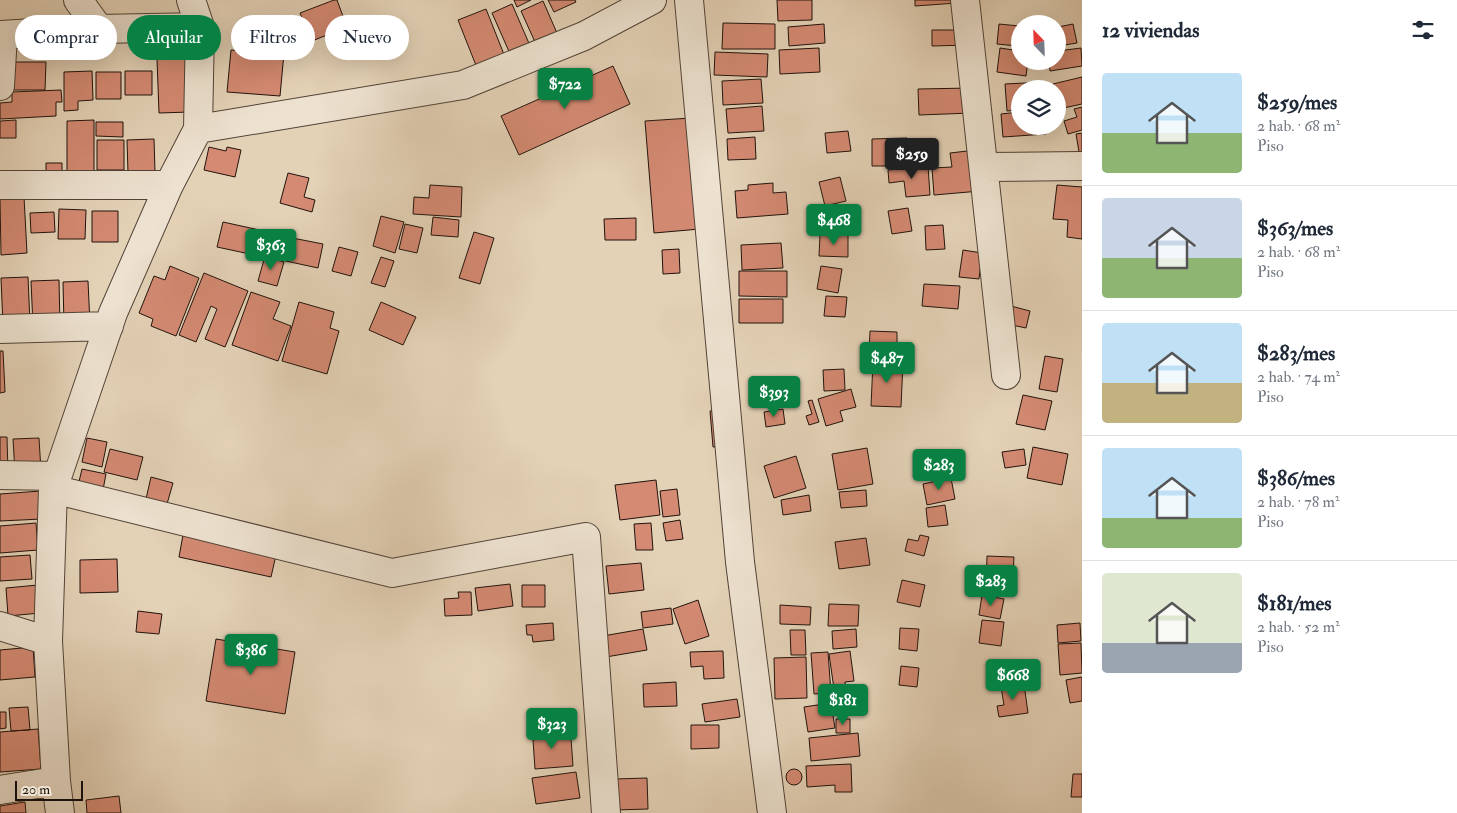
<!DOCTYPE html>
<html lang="es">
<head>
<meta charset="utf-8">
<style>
  body { margin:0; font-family:"IM FELL Double Pica",serif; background:#f2f2f3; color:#1f2937; height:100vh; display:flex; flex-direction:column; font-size:19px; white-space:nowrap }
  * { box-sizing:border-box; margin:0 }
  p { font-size:16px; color:#747a83 }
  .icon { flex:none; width:28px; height:28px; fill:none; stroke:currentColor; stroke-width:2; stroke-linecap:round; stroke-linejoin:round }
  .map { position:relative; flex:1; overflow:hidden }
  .drawer { display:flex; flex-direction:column; background:#fff; width:375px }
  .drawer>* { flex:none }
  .banner { position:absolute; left:15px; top:15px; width:475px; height:45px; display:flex; gap:10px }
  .needle { width:32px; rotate:337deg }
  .buttons { position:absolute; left:1011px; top:15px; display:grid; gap:10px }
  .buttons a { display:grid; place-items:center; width:55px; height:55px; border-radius:50%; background:#fff; box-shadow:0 5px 20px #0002; font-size:25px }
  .scale { position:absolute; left:15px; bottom:12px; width:68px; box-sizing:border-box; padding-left:5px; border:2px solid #20130c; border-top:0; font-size:14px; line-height:18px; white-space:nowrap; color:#20130c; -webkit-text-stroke:4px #ede2d0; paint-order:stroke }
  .price { position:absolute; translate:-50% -42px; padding:0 11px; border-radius:5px; background:#0b8043; color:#fff; font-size:16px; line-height:32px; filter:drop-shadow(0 1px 2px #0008) }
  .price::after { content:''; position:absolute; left:50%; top:30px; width:15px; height:11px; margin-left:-8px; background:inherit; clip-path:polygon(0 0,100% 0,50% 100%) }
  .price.on { background:#222; color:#fff }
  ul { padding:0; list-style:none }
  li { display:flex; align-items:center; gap:15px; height:125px; padding:0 20px }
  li+li { border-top:1px solid #e0e1e3 }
  li span { display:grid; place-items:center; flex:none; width:140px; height:100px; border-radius:5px; color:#555 }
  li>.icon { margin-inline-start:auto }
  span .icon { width:60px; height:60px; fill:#fffc; stroke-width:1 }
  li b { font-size:21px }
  h2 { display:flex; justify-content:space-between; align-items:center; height:60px; padding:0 20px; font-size:21px }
  .chip { padding:0 18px; border-radius:22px; background:#fff; box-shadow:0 5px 20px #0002; font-size:18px; line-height:45px }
  .chip.on { background:#0b8043; color:#fff }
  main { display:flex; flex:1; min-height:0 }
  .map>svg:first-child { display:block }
  .building { fill:#d48a73; stroke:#20130c }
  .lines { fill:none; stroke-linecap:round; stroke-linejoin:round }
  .minor-casing { stroke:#514337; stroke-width:30 }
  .minor { stroke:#ede2d0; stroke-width:28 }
</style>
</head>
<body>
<main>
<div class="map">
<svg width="1082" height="813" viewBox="0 0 1082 813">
  <rect width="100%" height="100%" fill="#e4d2b7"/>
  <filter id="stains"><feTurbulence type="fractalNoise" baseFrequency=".004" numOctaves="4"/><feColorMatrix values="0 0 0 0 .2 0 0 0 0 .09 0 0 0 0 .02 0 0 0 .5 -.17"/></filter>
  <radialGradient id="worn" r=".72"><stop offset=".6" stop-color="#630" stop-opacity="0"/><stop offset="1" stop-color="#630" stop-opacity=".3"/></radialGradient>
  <!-- building -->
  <path class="building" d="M334,0H337L347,27L312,41L300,13Z
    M514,0H531L517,7Z
    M548,0H575L576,2L554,12Z
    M777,0H812V20L778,21Z
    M915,0H957V3L915,6Z
    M543,1L557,33L535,42L521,11Z
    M512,4L531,48L511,56L492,13Z
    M486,9L507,62L479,73L458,20Z
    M723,23L775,24V49H722Z
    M824,24L825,43L789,46L788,27Z
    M999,24L1019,26L1017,46L997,44Z
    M1073,24L1077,43L1058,46V27Z
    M932,30H969V45L932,46Z
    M819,48L820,72L780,74L779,50Z
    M1000,48L1020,51V61H1028L1026,76L997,72Z
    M1081,48L1082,66L1050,71L1049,61H1058V51Z
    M231,50L284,53L280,96L227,92Z
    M715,52L768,54L767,77L714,75Z
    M188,57L190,112L159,113L157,59Z
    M10,62H46L45,90H9Z
    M613,66L630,104L519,155L501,116Z
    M92,71L93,100L78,101V110L64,111V72Z
    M125,71H152V95H125Z
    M96,72H121V99H96Z
    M1082,77V104L1059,109L1058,89H1054L1053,84Z
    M761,79L763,103L723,105L722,81Z
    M1045,82L1046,89H1020V110L1007,111L1005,84Z
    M971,88L972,113L919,115L918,89Z
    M61,90L62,102H56V116L0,119V103L12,102V92Z
    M762,106L764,131L728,133L726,109Z
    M1082,107V130L1068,134L1064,121L1077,117L1074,109Z
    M1020,112V126H1046V134L1003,137L1001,114Z
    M691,118L700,229L654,233L645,121Z
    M16,120V138H0V121Z
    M94,120V171H67V121Z
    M96,122H123V137L96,136Z
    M848,131L851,151L827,153L825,133Z
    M1082,133V158H1080L1076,134Z
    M755,137L756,159L728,160L727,139Z
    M907,138V166H872V139Z
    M154,139L155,172L128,173L127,140Z
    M97,140H124V170H97Z
    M209,147L226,151L227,147L241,150L235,177L204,170Z
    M976,150L980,191L934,195L932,168L952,167L950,153Z
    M46,163H62V181H46Z
    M928,166L930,195L906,197L904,181L889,183L888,170Z
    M288,173L309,178L304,197L315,200L312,212L280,203Z
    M840,177L846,201L825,206L819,182Z
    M773,183V193L786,192L788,214L737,218L735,191L748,190V185Z
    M430,185L462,187L461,217L413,214L414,197L429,198Z
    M1057,185L1082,187V239L1067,237L1068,220L1053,219Z
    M24,197L27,253L1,255L0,199Z
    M850,205L852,228L821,232L818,208Z
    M908,208L912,231L892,234L888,211Z
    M59,209L86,210L85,239H58Z
    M92,211H118V242H92Z
    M54,212L55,232L31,233L30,213Z
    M381,216L404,222L395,253L373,246Z
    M433,217L459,220L458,237L431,235Z
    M636,218V240H605L604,219Z
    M223,222L264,231L259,256L217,247Z
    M405,224L423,228L417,253L399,249Z
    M943,225L945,249L926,250L925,226Z
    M474,232L494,238L480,284L459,278Z
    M277,235L323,244L318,268L272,258Z
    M820,235H848V257L819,256Z
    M781,243L783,268L742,270L741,245Z
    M339,247L358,252L351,276L332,271Z
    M679,249L680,273L663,274L662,250Z
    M963,250L982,253L979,279L959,277Z
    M265,256L284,262L277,286L258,281Z
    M381,257L394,261L385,287L371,283Z
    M170,266L199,278L176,336L151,326L153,319L139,313L154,276L165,280Z
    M821,266L842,269L838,293L817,289Z
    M739,271H787V297L739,296Z
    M204,273L248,291L225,347L205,339L217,309L211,306L196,342L179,335Z
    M28,277L30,323L3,325L1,278Z
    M59,280L60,326H33L31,281Z
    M88,281L90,324L64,326L63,282Z
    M924,284L960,286L958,309L922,306Z
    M251,292L280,302L273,319L291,326L278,361L232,345Z
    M826,296L847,297L845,317L824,316Z
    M739,299H783V323H739Z
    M299,302L334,312L330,328L339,331L327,374L282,361Z
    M381,302L416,317L403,345L369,330Z
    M1011,306L1030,311L1026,328L1007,324Z
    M870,331L897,332V355L869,354Z
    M0,351H3L5,392L0,393Z
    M1045,356L1063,359L1057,392L1039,389Z
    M873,362L903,363L901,407L871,406Z
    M844,369L845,390L824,391L823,370Z
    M778,380L780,400L765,402L762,382Z
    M851,389L856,407L840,411L843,421L826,426L818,399Z
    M1023,395L1052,401L1045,430L1016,424Z
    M812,400L819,422L809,425L806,416L812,414L808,401Z
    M783,409L785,424L766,427L764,412Z
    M724,410L726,446L713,447L710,411Z
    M0,437H7L8,473L0,474Z
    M39,438L41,471L15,472L13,439Z
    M87,438L107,442L102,467L82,462Z
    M1033,447L1068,454L1062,485L1027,478Z
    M867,448L873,484L838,490L832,454Z
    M110,449L143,457L137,480L104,472Z
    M1024,449L1026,465L1005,468L1002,452Z
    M922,451L940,455L935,478L917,474Z
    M796,456L806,488L774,498L764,466Z
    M82,469L106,474L102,495L77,490Z
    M151,477L173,483L167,504L146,499Z
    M951,478L955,499L927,505L923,484Z
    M656,480L660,515L620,520L615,485Z
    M677,489L680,515L663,517L660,491Z
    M866,490L867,506L841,508L839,492Z
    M41,491L42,519L0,521V494Z
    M809,495L811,511L783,515L781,500Z
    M945,505L948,525L928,527L926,508Z
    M680,520L683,539L666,541L663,523Z
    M36,523L38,550L0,553V526Z
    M651,523L653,550H636L634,524Z
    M183,535L276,555L271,577L179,557Z
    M920,535L929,537L924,556L905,551L908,539L918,541Z
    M866,538L870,565L839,569L835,542Z
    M30,555L32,579L0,581V557Z
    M987,556L1014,557L1012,591L986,589Z
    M117,559L118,592L80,593V560Z
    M641,563L644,590L609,594L606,566Z
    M902,580L925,585L920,607L897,602Z
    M510,584L513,606L478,611L475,588Z
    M38,585L40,613L8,616L6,588Z
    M522,585H545V607H522Z
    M458,592H471L472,615L445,616L444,599L459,598Z
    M982,595L1004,599L1000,619L979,615Z
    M698,600L709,636L685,644L673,609Z
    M829,604L859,605L858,626H828Z
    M780,605L811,607L810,625L780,624Z
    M671,608L673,624L643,628L641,612Z
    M138,611L162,614L159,634L136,632Z
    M982,620L1004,622L1001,646L979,643Z
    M553,623L554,640L533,642L532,635H527L526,625Z
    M1080,623L1081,641L1058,643L1057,625Z
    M900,628L919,629L917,651L899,649Z
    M643,629L647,650L600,658L597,637Z
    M856,629L857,647L833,649L832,631Z
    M790,630H805L806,655H791Z
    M216,639L295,652L285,714L206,701Z
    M1081,643L1082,673L1060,675L1058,644Z
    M33,647L35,677L0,680V650Z
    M723,651L724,678L704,679L703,666L691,667L690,652Z
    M850,651L854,681L845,682L847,695L835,696L829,654Z
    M828,652L831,693L814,694L811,653Z
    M806,657L807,698L775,699L774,658Z
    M901,666L919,668L917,687L899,685Z
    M1082,677V701L1070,703L1066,680Z
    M676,682L677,706L644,707L643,684Z
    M1024,684L1028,713L999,717L997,706L1004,705L1001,687Z
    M737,699L740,717L705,722L702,704Z
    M831,703L835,728L808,732L804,707Z
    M28,707L30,730L11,731L9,708Z
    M0,712H6V728L0,729Z
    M836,719H850V733H836Z
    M691,725H719V748L691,749Z
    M38,729L41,769L0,772V732Z
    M557,729L558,739L571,738L573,766L535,769L533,740L538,739L537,730Z
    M858,733L860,756L811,761L809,738Z
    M851,764L852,792H835V785L807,787L806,766Z
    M786 777a8 8 0 1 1 16 0a8 8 0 1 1-16 0Z
    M576,772L580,798L536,804L532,778Z
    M1073,774H1082V797H1071Z
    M647,778L648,809L615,810L614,779Z
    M119,796L121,813H87L86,800Z
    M25,802L26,813H0V806Z"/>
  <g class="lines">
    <!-- minor casing -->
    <g class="minor-casing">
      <path id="minor" d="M78,0L99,29
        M689,0L740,562L772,813
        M965,0L1006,375
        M0,35L99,29L200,27
        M0,86L3,35
        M198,129L463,85L584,36L652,0
        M984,167L1082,166
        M0,185H169
        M0,329L109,326
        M0,475L57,476
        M53,489L392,573L586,537L606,813
        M0,626L48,641
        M0,790L56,781
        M60,813L56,781L48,641L53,489L113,313L169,185L198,129L200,27L191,0"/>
    </g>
    <!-- minor -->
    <use href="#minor" class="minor"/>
  </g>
  <rect width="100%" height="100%" filter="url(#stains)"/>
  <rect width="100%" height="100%" fill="url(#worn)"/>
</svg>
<div class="buttons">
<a><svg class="needle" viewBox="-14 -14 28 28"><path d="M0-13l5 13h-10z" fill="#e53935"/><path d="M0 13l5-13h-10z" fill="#747a83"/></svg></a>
<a><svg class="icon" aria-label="layers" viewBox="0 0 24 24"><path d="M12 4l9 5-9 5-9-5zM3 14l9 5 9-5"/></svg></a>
</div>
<div class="scale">20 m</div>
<b class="price" style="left:565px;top:110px">$722</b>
<b class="price on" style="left:912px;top:180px">$259</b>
<b class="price" style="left:834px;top:246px">$468</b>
<b class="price" style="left:271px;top:271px">$363</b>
<b class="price" style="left:887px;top:384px">$487</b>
<b class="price" style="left:774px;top:418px">$393</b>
<b class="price" style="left:939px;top:491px">$283</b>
<b class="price" style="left:991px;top:607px">$283</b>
<b class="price" style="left:251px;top:676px">$386</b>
<b class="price" style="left:1013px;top:701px">$668</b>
<b class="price" style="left:843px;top:726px">$181</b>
<b class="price" style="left:552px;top:750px">$323</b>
<div class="banner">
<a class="chip">Comprar</a>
<a class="chip on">Alquilar</a>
<a class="chip">Filtros</a>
<a class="chip">Nuevo</a>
</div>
</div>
<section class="drawer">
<h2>12 viviendas<svg class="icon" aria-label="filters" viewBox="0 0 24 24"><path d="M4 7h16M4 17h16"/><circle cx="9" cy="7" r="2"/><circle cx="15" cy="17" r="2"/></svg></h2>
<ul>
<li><span style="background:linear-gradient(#bfe0f5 60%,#8fb573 0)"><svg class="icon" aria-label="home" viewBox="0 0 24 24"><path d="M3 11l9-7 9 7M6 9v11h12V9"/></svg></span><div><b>$259/mes</b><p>2 hab. · 68 m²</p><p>Piso</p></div></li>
<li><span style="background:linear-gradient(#c9d6e8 60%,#8fb573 0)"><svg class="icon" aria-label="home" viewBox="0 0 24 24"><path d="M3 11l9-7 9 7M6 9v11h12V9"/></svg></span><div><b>$363/mes</b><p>2 hab. · 68 m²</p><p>Piso</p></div></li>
<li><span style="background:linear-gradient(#bfe0f5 60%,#c2b280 0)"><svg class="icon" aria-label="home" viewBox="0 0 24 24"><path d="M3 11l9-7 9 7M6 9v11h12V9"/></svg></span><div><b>$283/mes</b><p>2 hab. · 74 m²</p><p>Piso</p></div></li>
<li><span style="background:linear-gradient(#bfe0f5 70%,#8fb573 0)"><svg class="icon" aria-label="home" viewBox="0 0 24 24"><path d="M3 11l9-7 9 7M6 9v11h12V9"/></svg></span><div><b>$386/mes</b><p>2 hab. · 78 m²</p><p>Piso</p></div></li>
<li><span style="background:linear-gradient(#dfe7d0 70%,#9aa5b1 0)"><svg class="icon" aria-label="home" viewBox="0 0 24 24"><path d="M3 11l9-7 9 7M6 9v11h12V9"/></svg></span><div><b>$181/mes</b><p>2 hab. · 52 m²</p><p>Piso</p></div></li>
</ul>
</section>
</main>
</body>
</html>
